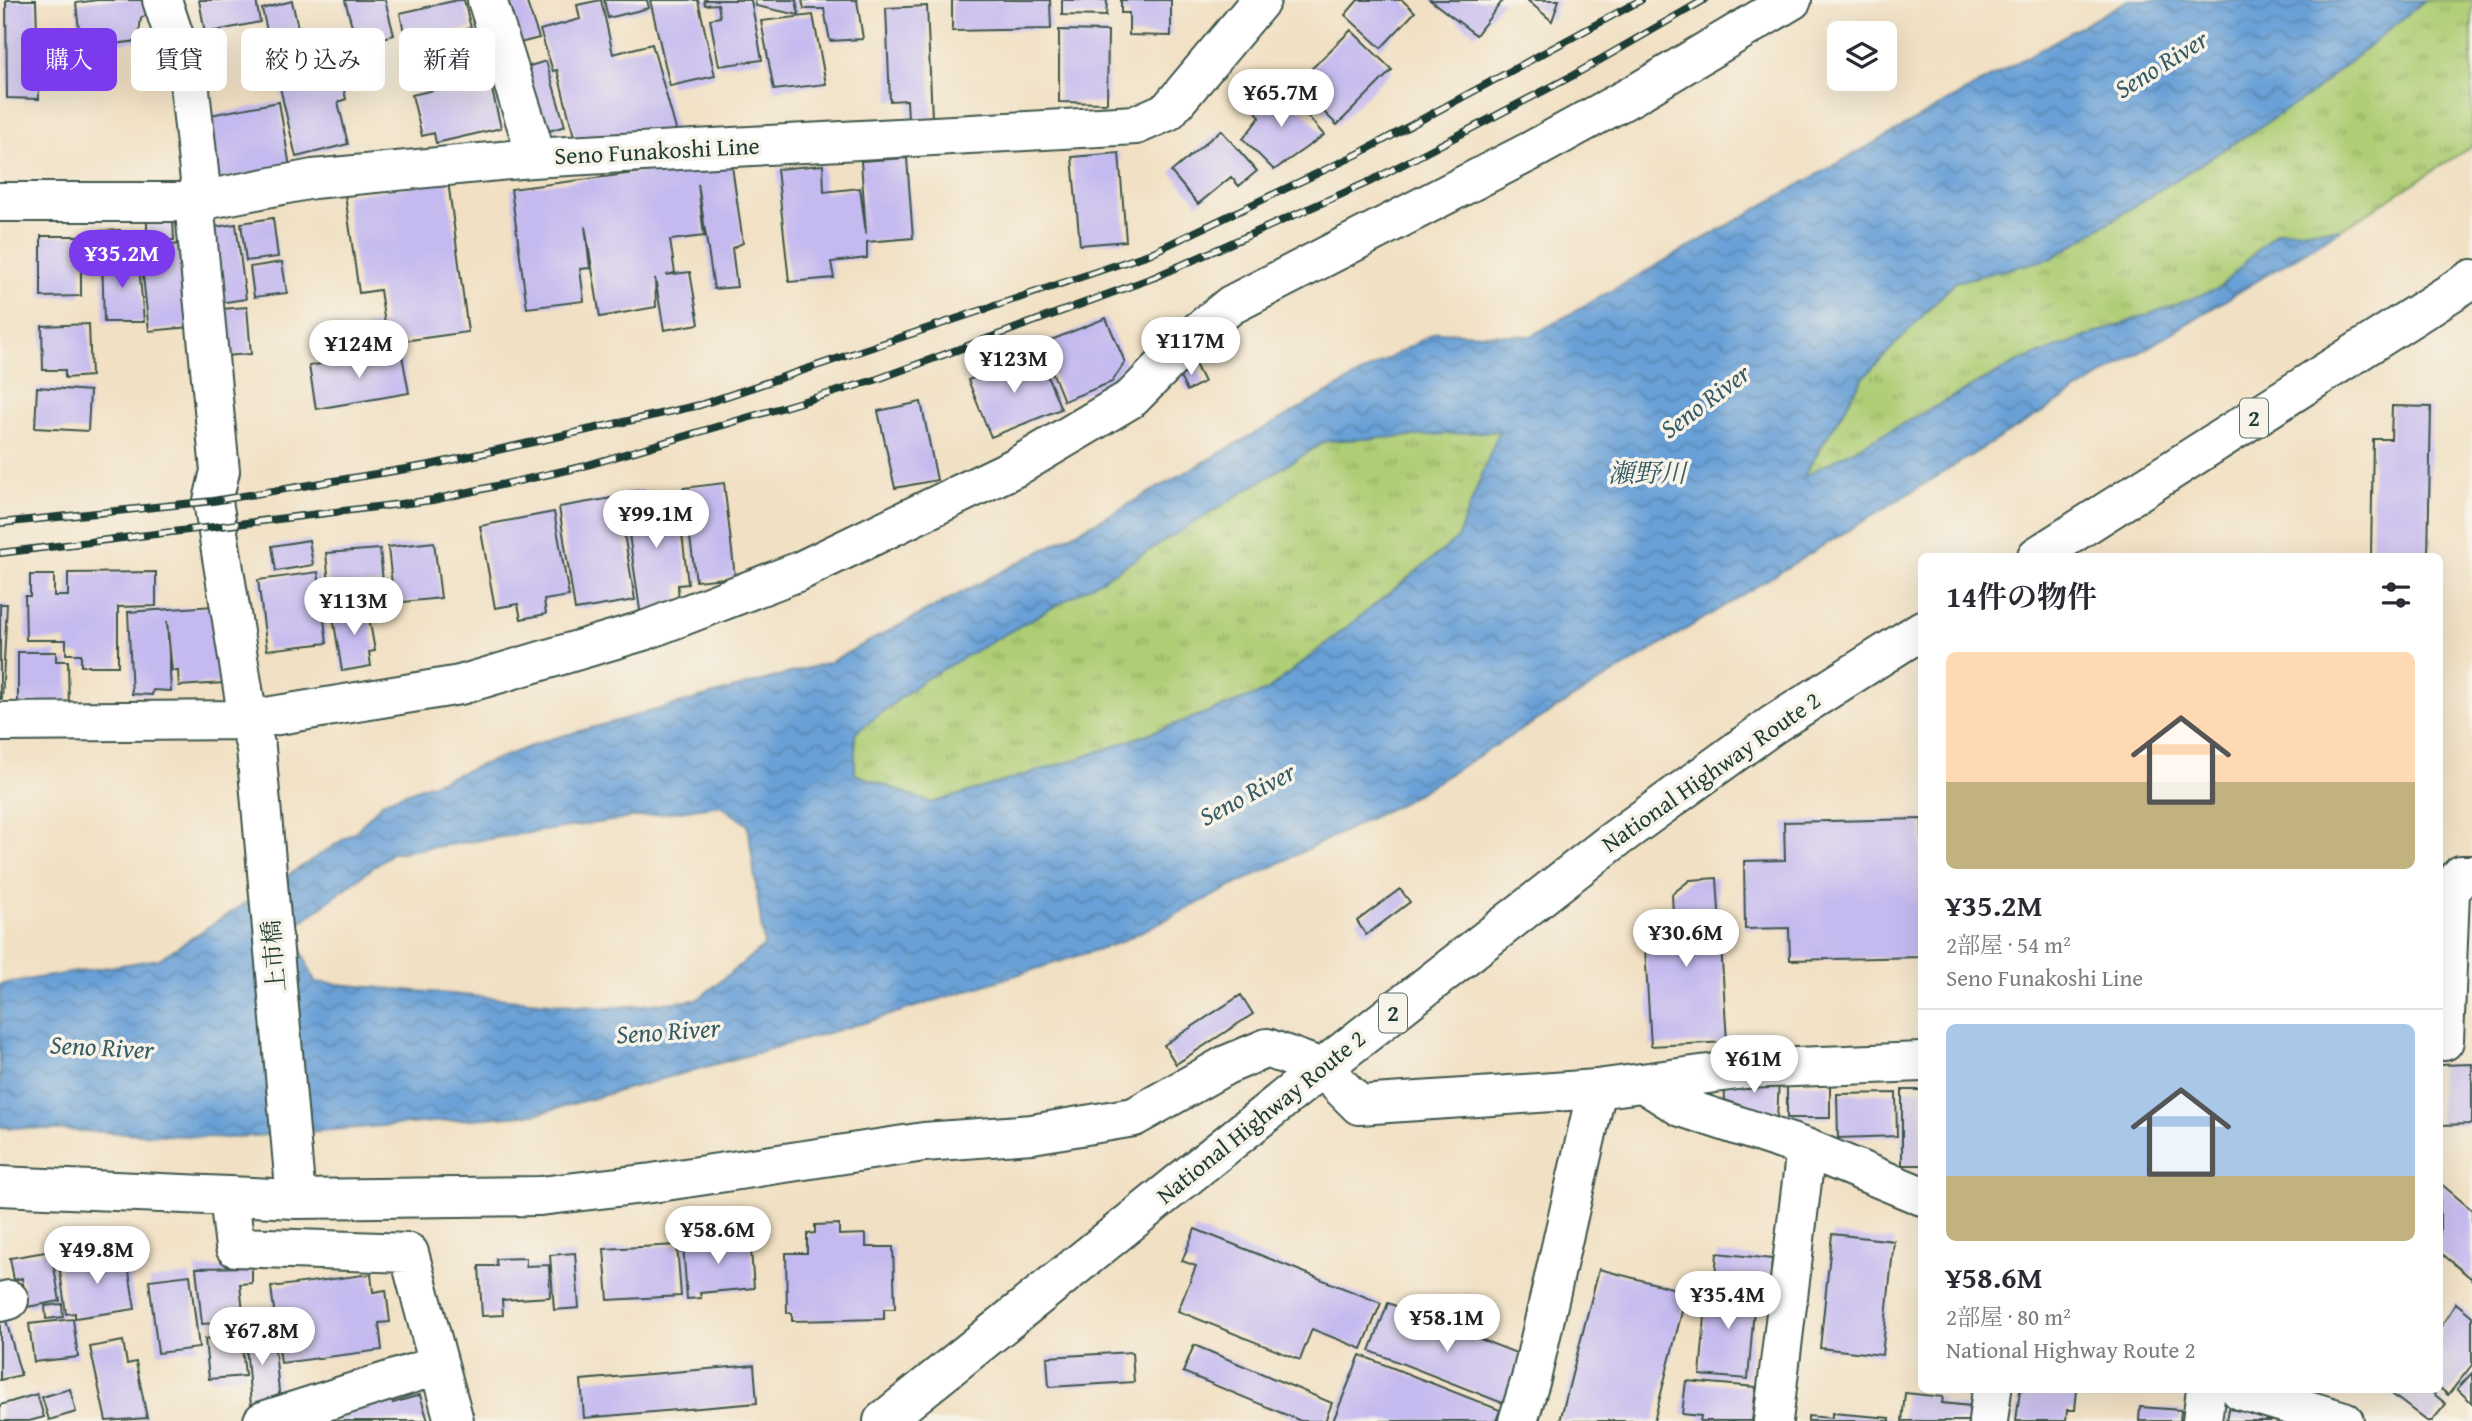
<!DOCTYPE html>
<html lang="ja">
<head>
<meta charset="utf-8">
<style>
  body { margin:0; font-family:"Gentium Book Plus","Noto Serif JP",serif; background:#f2f2f3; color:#2b2b33; height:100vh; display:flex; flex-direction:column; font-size:26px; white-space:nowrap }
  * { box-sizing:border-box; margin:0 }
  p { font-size:23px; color:#7c7c81 }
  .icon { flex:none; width:38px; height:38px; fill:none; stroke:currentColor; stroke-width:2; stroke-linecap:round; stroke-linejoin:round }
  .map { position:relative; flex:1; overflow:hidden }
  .panel { position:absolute; left:1918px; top:553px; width:525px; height:840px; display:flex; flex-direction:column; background:#fff; border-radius:10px; box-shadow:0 7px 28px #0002 }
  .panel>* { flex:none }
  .top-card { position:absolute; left:21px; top:28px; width:665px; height:63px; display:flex; gap:14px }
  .fabs { position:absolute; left:1827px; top:21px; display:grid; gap:14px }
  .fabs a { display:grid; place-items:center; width:70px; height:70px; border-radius:10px; background:#fff; box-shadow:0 7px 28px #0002; font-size:35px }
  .price { position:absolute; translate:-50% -60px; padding:0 16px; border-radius:24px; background:#fff; color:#222; font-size:23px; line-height:46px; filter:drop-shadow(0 2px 4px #0008) }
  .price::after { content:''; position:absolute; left:50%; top:42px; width:21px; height:16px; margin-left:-10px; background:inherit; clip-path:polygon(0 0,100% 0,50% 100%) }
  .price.active { background:#7c3aed; color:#fff }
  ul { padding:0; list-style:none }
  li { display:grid; align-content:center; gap:14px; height:371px; padding:0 28px }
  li+li { border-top:2px solid #e1e1e2 }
  li span { display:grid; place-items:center; height:217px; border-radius:10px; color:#555 }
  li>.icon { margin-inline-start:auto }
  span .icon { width:126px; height:126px; fill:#fffc; stroke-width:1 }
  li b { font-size:30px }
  h2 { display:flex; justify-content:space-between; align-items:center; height:84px; padding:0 28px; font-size:30px }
  .tag { padding:0 24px; border-radius:10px; background:#fff; box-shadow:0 7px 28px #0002; font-size:24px; line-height:63px }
  .tag.active { background:#7c3aed; color:#fff }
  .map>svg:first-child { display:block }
  .grass { fill:url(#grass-tufts); stroke:#668554; stroke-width:2 }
  .water { fill:url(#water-waves); stroke:#446e86; stroke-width:2; fill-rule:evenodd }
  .building { fill:#c5baef }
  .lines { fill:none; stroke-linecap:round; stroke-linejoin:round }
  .minor-casing { stroke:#3e5549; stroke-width:42 }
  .major-casing { stroke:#3e5549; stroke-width:42 }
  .highway-casing { stroke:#3e5549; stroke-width:42 }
  .minor { stroke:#fff; stroke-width:38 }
  .major { stroke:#fff; stroke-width:38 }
  .highway { stroke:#fff; stroke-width:38 }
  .rail-casing { stroke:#1f3d34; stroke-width:8 }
  .rail { stroke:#f7f3e8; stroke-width:5; stroke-dasharray:16; stroke-linecap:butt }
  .labels { text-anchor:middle; stroke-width:7; stroke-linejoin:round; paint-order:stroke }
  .shield { fill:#f7f3e8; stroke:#60746a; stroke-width:2 }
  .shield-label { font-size:23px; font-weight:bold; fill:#1f3d34 }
  .street-label { font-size:24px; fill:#1f3d34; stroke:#f7f3e8 }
  .water-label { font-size:26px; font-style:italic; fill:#355b65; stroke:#f7f3e8 }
</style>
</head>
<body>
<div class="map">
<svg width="2472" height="1421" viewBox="0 0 2472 1421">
  <defs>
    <pattern id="grass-tufts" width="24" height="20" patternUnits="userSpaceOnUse" patternTransform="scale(1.75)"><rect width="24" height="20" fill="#aecd74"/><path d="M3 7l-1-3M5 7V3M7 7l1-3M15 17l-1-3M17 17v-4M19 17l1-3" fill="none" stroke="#8da860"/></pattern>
    <pattern id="water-waves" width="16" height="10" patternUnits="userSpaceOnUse" patternTransform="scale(1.75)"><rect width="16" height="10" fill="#69a0d7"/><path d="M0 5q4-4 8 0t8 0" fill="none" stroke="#5684af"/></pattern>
  </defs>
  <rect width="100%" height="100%" fill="#f7f3e8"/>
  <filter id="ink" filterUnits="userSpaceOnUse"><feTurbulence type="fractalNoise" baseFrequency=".0143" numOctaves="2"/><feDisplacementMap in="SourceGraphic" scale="14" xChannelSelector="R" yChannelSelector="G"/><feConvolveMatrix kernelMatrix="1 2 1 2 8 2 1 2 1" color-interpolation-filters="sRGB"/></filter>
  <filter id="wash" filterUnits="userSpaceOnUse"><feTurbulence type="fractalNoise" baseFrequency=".00686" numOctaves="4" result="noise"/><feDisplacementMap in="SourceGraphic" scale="28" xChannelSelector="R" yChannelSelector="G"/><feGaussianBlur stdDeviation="1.57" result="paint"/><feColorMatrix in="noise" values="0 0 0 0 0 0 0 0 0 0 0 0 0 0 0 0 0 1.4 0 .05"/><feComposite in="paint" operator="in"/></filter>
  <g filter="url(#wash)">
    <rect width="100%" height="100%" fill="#f1e0c3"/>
    <!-- grass -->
    <path class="grass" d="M2425,0H2472V146L2342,229L2277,231L2219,289L2020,361L1802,478L1863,378L1955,282L2052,258L2305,98Z
      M1499,431L1457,539L1267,691L1081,758L932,803L855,774V733L922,681L1103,579L1326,441Z"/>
    <!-- water -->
    <path class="water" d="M2128,0H2425L2305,98L2052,258L1955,282L1863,378L1803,477L2020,361L2218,289L2277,231L2342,229L1403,802L1118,943L867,1022L536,1114L227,1138L0,1127V984L159,959L356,831L384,801L547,740L830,662L1109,515L1436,332L1531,336ZM1499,431L1457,539L1267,691L1081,758L932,803L855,774V733L922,681L1103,579L1326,441ZM720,805L748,825L764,946L697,1000L607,1008L315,982L292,929L392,853Z"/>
    <g id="blocks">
      <!-- building -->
      <path class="building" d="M6,0H36L39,99L7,98Z
        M97,0H147L151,13L141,18L138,41L81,48L76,3Z
        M199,0H256L260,22L205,33Z
        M345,0H385L394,35L357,45Z
        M458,0H464L471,28L406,42L400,13Z
        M497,0H526L539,38L512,45Z
        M601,0L613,54L652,44L677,133L577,148L557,70L553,71L540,30L580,19L577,5Z
        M604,0H647L649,8L608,18Z
        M650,0H698L715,76L670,86Z
        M704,0H751L762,60L719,66L710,19L720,17L718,4L705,5Z
        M755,0H796L799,15L756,6Z
        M802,0H857L863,39L830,41L824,9H804Z
        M952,0H1050L1051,29L952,31Z
        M1062,0H1107L1106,16L1062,15Z
        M1121,0H1171V36L1129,35V13H1121Z
        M1358,0H1402L1415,12L1381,48L1345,15Z
        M1430,0H1503L1476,35Z
        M1527,0H1559L1552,21Z
        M292,1L305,59L335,53L346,99L338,102L348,144L296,157L262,9Z
        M927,6L932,118L908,119L907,100L890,101L886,8Z
        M813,15L826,84L774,90L761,21Z
        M1059,30L1108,31L1107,103L1059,102Z
        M1351,30L1392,70L1337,125L1296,84Z
        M475,32L483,64L415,80L407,47Z
        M546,61L565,126L536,135L517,70Z
        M489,77L501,128L436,143L434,133L422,136L412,95Z
        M1279,83L1324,135L1274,170L1243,139L1260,117L1253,107Z
        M279,102L290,167L212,181L200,117Z
        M1221,130L1257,171L1239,186L1231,177L1198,204L1171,172Z
        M1119,153L1126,241L1080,245L1072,157Z
        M907,158L913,238L867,242V258L831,262L834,278L789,282L777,169L823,165L824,192L860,188L866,234L861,161Z
        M696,165L732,166L743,243L732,248L737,287L714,289L698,184L704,236L670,240L675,273L666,275L690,272L699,324L664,330L655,278L656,307L600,317L585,226L590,268L580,269L584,301L527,308L511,189Z
        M448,181L468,332L367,346L365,326L385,324L380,290L359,293L345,195Z
        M273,218L278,257L246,261L241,223Z
        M173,221L174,240L147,241V222Z
        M236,224L246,299L212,304L202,229Z
        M120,230L121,248L100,250V231Z
        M41,236H81V296L41,297Z
        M181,244L190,327L149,331L140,248Z
        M138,255L144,322H104L102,257Z
        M282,262L287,293L254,297L250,267Z
        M247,307L251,354L224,356L221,309Z
        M1106,318L1125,362L1112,382L1064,401L1041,344Z
        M89,324L91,376L65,378V370H43L42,326Z
        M401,350L409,393L316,409L309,366Z
        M1038,353L1061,409L991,437L968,380Z
        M1195,364L1204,382L1187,391L1178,373Z
        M37,387L90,391L88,431L35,428Z
        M921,402L937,480L895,488L878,411Z
        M2392,406L2431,407L2428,556H2371L2373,439H2391Z
        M724,483L735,577L696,581L683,488Z
        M643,490L645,500H655V490L677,492L688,584L678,585L679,610L641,617L623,493Z
        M618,497L635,600L575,610L559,507Z
        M554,512L569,596L544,600L546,614L521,619L518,604L495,608L480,526Z
        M309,540L313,565L276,571L272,546Z
        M434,542L441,598L394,603L388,547Z
        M380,549L383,583L355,585L356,601L331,604L326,553Z
        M156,572V606L118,607V666H81V654H66V640H26L25,596H30V575H54V596H68V573Z
        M318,572L327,643L267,650L258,580Z
        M0,604H7L2,699H0Z
        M214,606L224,683L179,686L178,671H172L167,621L171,691L153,690L152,695L132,694L128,612Z
        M367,606L375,651L369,652L371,666L342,671L332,611Z
        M18,652H56V661H68L69,706L18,707Z
        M1922,819V957L1790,960L1789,928L1745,929L1744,861L1785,860L1784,822Z
        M1717,878L1727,1042L1651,1046L1643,916L1673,914L1672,894L1690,880Z
        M1400,889L1410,902L1366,935L1357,921Z
        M1241,995L1253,1014L1176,1064L1164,1045Z
        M2472,1064V1124L2440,1125V1065Z
        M1724,1080H1779L1777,1119L1725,1100Z
        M1787,1083L1830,1084V1118H1787Z
        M1902,1090H1922V1165H1902Z
        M1896,1093L1897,1136L1838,1138L1837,1094Z
        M2440,1183L2472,1210V1279L2440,1252Z
        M839,1224V1235L866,1234V1247H893L895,1309H884V1319L792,1321V1313H787L786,1253H807V1234L815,1233V1225Z
        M1195,1229L1381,1303L1362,1349L1312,1329L1300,1360L1178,1311L1196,1266L1182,1261Z
        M1832,1234L1894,1241L1882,1355L1820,1348Z
        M750,1237L754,1288L700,1293L701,1298L687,1299L683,1243Z
        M677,1245L681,1296L608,1300L604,1249Z
        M51,1251L60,1301L27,1307L22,1278L14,1280L10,1258Z
        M126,1253L135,1309L75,1318V1313L66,1314L59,1264Z
        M575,1253L579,1308L554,1310L550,1255Z
        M1717,1253L1772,1259L1770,1283L1715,1278Z
        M526,1258V1266L549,1265L550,1297L502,1300L503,1315L482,1316L479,1266H497L496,1259Z
        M252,1267V1283L240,1284L244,1321L202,1324L196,1268Z
        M1599,1269L1687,1292L1654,1421H1560Z
        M371,1274L373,1292L386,1290L390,1322L379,1323L382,1350L281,1363L271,1287Z
        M190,1275L199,1348L158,1353L149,1280Z
        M1708,1282L1756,1286L1748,1379L1700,1375Z
        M1388,1303L1524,1356L1505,1404L1370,1351Z
        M2456,1303L2472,1316V1365L2448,1395L2440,1388V1328Z
        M62,1304L63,1317L46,1319L45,1306Z
        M4,1313L21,1375L0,1380V1314Z
        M73,1319L78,1357L34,1362L29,1324Z
        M273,1328L280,1403L251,1406L245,1331Z
        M241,1335L245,1376L209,1379L205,1339Z
        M123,1341L127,1364L136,1362L147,1418L106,1421L90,1347Z
        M1194,1345L1332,1403L1325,1421H1301L1183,1372Z
        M1132,1352L1134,1382L1049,1387L1047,1357Z
        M1360,1355L1500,1410L1496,1421H1333Z
        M754,1365L757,1403L584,1418L581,1380Z
        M2472,1373V1403L2457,1389Z
        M1686,1381L1756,1387L1752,1421H1700L1701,1416L1682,1414Z
        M70,1389L76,1412L49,1420L42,1397Z
        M2020,1390H2077L2075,1410H2067L2066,1421H2016Z
        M2398,1390H2429L2446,1404L2432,1421H2427L2393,1395Z
        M1905,1393L1943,1397L1942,1403L1980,1407L1978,1421H1902Z
        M37,1394L44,1417L29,1421H0V1405Z
        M420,1395L428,1421H331L330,1416L391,1396L393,1403Z
        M2140,1407L2181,1410L2180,1421H2139Z
        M2228,1409L2279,1417L2278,1421H2226Z
        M1832,1413L1890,1418V1421H1808V1416L1832,1418Z"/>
    </g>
  </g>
  <g filter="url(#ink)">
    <use href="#blocks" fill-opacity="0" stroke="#3e5549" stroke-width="2"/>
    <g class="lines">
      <!-- minor casing -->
      <g class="minor-casing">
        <path id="minor" d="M162,0L189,81L202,199
          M487,0L531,139V158
          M194,202L220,471L213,501L248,720L256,748L296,1199
          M0,722L248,720L460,685L646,630L800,571L1016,467L1132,398L1194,335L1231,305L1531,151L1635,94L1792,0
          M2444,1041L2450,892L2461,875H2472
          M1643,1083L1681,1107L1806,1148L1922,1196
          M0,1186L296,1199L540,1196L652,1183L924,1142L1032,1134L1134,1117L1226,1065L1267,1048L1322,1068L1359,1105L1597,1089L1745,1069L1922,1062
          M229,1197L235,1247L409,1253L454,1421
          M0,1302L9,1300
          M2240,1390L2344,1421
          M263,1421L439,1365
          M1518,1421L1531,1379L1597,1089
          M1773,1421L1806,1148
          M1988,1421L1992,1390
          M2202,1421L2206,1390"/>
      </g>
      <!-- major casing -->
      <g class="major-casing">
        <path id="major" d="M0,202H194L313,179L531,158L1136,125L1168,111L1261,0"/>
      </g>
      <!-- highway casing -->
      <g class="highway-casing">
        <path id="highway" d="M2037,556L2472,279
          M883,1421L1322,1068L1610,843L1774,724L1922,630"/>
      </g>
      <!-- minor -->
      <use href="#minor" class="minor"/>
      <!-- major -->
      <use href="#major" class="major"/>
      <!-- highway -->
      <use href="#highway" class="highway"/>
      <!-- rail casing -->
      <g class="rail-casing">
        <path id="rail" d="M0,523L213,501L430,465L700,405L1149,254L1360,153L1641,0
          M0,553L433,500L581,467L875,380L1155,277L1371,181L1572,76L1704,0"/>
      </g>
      <!-- rail -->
      <use href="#rail" class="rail"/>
    </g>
  </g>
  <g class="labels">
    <!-- shield labels -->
    <g class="shield">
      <rect x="2240" y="398.5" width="28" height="39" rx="5"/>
      <rect x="1379" y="993.5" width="28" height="39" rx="5"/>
    </g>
    <g class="shield-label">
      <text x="2254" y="426">2</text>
      <text x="1393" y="1021">2</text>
    </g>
    <!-- street labels -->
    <g class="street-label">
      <text transform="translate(657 151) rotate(-3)" y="8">Seno Funakoshi Line</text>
      <text transform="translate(1711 772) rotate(-35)" y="8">National Highway Route 2</text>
      <text transform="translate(274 956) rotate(-95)" y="8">上市橋</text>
      <text transform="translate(1261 1117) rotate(-39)" y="8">National Highway Route 2</text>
    </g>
    <!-- water labels -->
    <g class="water-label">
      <text transform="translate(2161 64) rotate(-32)" y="9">Seno River</text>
      <text transform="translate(1705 401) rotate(-37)" y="9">Seno River</text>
      <text x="1647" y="482">瀬野川</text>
      <text transform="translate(1247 794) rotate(-28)" y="9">Seno River</text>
      <text transform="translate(668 1031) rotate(-4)" y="9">Seno River</text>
      <text transform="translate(102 1047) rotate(3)" y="9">Seno River</text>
    </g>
  </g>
</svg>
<div class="fabs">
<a><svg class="icon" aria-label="layers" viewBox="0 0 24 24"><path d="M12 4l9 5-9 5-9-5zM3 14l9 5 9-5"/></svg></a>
</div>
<b class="price" style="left:1281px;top:129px">¥65.7M</b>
<b class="price active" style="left:122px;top:290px">¥35.2M</b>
<b class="price" style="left:1191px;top:377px">¥117M</b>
<b class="price" style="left:359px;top:380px">¥124M</b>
<b class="price" style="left:1014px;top:395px">¥123M</b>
<b class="price" style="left:656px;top:550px">¥99.1M</b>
<b class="price" style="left:354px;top:637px">¥113M</b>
<b class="price" style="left:1686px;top:969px">¥30.6M</b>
<b class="price" style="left:1754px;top:1095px">¥61M</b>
<b class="price" style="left:718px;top:1266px">¥58.6M</b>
<b class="price" style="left:97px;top:1286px">¥49.8M</b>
<b class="price" style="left:1728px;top:1331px">¥35.4M</b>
<b class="price" style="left:1447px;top:1354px">¥58.1M</b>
<b class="price" style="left:262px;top:1367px">¥67.8M</b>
<div class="top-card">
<a class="tag active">購入</a>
<a class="tag">賃貸</a>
<a class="tag">絞り込み</a>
<a class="tag">新着</a>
</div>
<section class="panel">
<h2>14件の物件<svg class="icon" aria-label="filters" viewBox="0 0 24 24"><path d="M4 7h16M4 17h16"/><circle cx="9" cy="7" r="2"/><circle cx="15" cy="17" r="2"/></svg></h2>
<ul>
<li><span style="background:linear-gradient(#ffd9b3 60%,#c2b280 0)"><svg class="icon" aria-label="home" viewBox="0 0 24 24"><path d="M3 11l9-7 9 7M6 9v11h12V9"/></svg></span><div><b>¥35.2M</b><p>2部屋 · 54 m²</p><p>Seno Funakoshi Line</p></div></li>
<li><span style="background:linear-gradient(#a9c7e8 70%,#c2b280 0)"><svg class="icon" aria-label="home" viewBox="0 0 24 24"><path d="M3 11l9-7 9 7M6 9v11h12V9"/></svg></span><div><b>¥58.6M</b><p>2部屋 · 80 m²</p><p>National Highway Route 2</p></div></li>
</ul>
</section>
</div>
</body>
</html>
